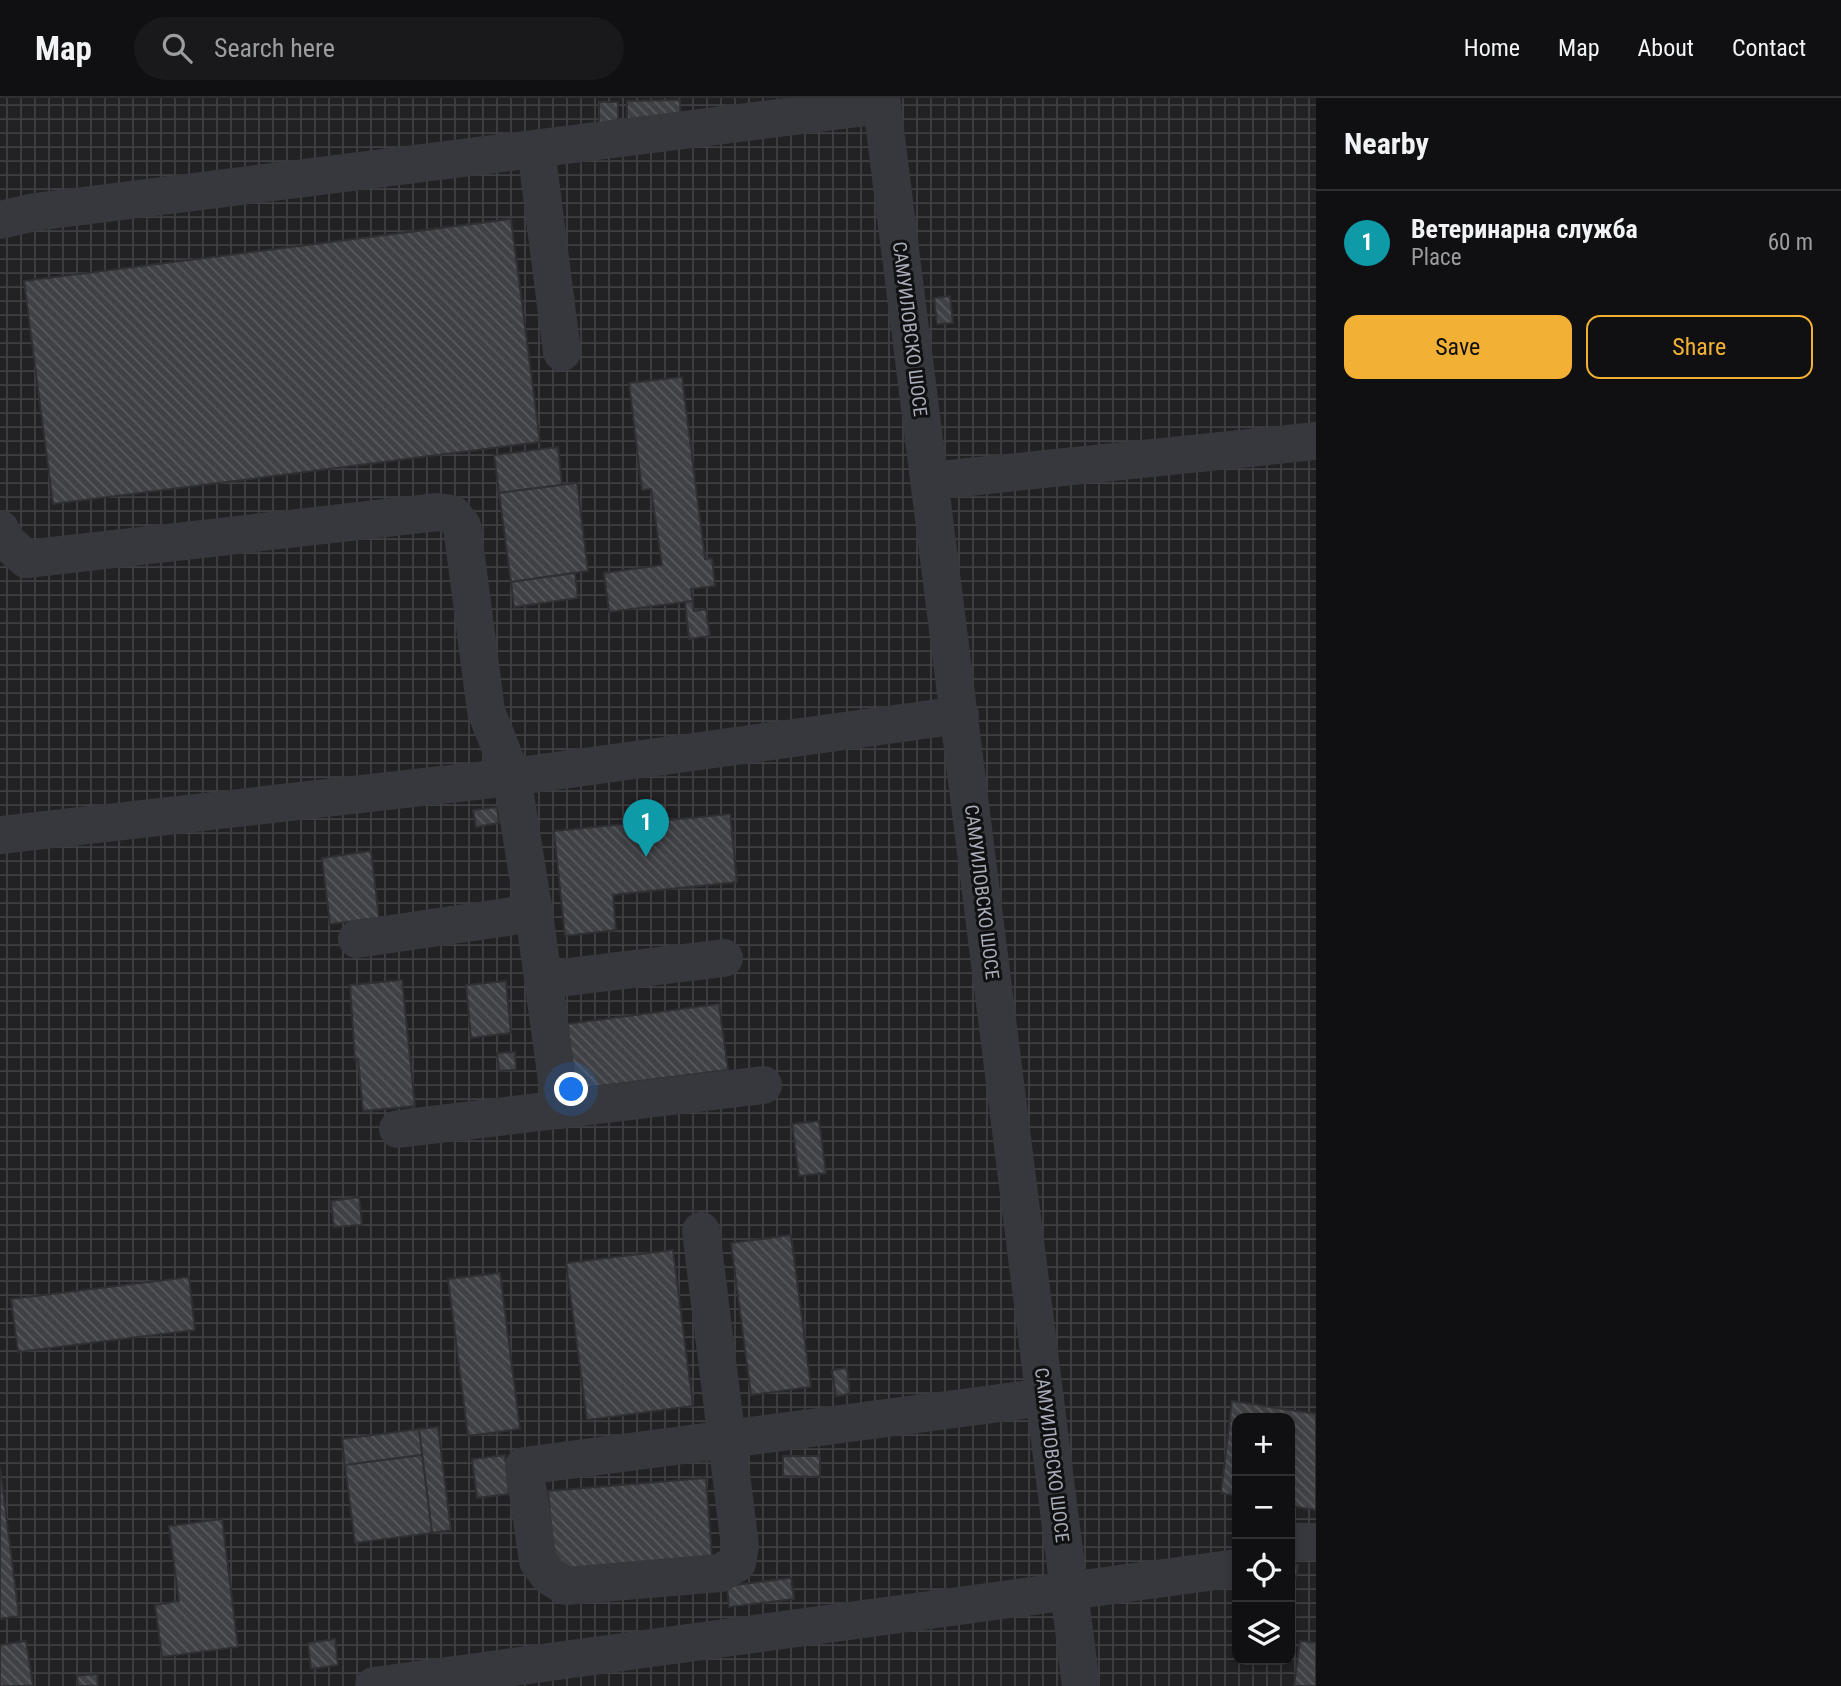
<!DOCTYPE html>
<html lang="en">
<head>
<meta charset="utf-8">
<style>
  body { margin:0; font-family:"Roboto Condensed",sans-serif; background:#19191b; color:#f1f3f6 }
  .controls { position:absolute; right:21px; bottom:21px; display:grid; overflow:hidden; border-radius:14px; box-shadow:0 4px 10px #0003 }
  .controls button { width:63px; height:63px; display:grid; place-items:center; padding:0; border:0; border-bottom:2px solid #303032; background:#101012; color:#f1f3f6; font:35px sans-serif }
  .you { position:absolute; left:572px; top:992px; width:24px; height:24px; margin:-18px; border:5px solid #fff; border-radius:50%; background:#1a73e8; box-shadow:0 0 0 10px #1a73e833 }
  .badge { display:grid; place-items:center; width:46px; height:46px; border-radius:50%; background:#f2b134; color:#fff; font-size:23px; font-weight:700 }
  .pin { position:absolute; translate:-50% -58px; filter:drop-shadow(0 2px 4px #0008) }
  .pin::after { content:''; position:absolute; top:37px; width:24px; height:21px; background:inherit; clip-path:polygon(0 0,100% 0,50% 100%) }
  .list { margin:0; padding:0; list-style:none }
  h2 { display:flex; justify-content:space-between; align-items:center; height:91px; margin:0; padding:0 28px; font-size:30px }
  h2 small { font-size:23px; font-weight:400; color:#9c9d9f }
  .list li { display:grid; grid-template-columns:46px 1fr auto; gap:21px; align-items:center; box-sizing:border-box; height:105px; padding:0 28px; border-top:2px solid #303032 }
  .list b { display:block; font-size:26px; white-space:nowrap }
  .list p { margin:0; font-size:23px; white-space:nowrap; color:#9c9d9f }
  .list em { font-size:23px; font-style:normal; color:#9c9d9f }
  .actions { display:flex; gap:14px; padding:21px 28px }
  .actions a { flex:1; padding:16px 0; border:2px solid #f2b134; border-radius:14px; text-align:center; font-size:24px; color:#f2b134 }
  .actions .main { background:#f2b134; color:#111 }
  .icon { flex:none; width:38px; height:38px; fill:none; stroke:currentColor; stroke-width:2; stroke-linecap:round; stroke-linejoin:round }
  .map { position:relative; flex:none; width:1316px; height:1588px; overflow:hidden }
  header { display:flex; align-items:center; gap:42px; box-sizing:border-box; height:98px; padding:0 35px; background:#101012; border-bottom:2px solid #303032 }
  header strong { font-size:33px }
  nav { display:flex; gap:38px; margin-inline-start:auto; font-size:24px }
  .search { width:490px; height:63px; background:#19191b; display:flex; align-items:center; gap:18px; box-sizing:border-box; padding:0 24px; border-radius:38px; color:#9c9d9f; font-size:26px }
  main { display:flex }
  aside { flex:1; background:#101012 }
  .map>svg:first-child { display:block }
  .industrial { fill:url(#industrial-grid); fill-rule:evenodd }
  .building { fill:url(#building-back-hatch); stroke:#303034; stroke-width:2 }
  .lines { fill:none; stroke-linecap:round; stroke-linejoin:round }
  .minor { stroke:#37383d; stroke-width:38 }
  .labels { text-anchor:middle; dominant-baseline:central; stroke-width:6; stroke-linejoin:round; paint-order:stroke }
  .street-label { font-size:19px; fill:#a8adb8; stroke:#111113 }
</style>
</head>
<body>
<header>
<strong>Map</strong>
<div class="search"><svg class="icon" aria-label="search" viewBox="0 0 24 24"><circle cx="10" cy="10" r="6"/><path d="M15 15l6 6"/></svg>Search here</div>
<nav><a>Home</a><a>Map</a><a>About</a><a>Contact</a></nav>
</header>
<main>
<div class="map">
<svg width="1316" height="1588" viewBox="0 0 1316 1588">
  <defs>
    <pattern id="industrial-grid" width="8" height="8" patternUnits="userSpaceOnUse" patternTransform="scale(1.75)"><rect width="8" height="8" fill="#222225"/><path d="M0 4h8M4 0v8" fill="none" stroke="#3f3f43"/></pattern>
    <pattern id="building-back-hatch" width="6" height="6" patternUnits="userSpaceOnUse" patternTransform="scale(1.75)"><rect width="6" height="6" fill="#404145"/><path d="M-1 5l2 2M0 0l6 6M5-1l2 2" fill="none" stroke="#595a5e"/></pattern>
  </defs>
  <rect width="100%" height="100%" fill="#161618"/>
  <!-- industrial -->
  <path class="industrial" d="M0 0H1316V1588H0ZM1237 1320H1290V1562H1237Z"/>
  <!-- building -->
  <g class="building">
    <path d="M680 2 681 26 627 27V3Z"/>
    <rect x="599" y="4" width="19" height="23"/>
    <path d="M511 121 540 344 53 406 24 183Z"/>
    <path d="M950 198 953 225 937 226 934 200Z"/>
    <path d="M682 279 705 461 712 460 715 488 691 491 693 503 609 514 604 475 662 467 651 391 642 392 629 285Z"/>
    <path d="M558 349 562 387 499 395 494 357Z"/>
    <path d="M577 385 588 473 511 484 499 395Z"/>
    <path d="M575 475 578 500 514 509 511 484Z"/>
    <path d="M693 503 694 513 706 511 710 538 689 541 685 504Z"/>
    <path d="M497 709 499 725 476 729 473 712Z"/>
    <path d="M730 716 737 784 613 797 616 832 565 838 554 733Z"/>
    <path d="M371 753 379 820 330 826 322 760Z"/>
    <path d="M402 882 415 1008 363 1013 358 961 355 962 350 887Z"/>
    <path d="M506 883 511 935 471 940 466 887Z"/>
    <path d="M719 906 728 972 576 991 567 926Z"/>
    <path d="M515 954 516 972 499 973 497 955Z"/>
    <path d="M819 1023 826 1075 799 1078 792 1026Z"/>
    <path d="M359 1099 362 1127 334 1129 331 1103Z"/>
    <path d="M791 1137 811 1289 751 1297 731 1145Z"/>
    <path d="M673 1152 693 1308 587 1322 566 1165Z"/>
    <path d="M500 1175 520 1331 468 1338 448 1181Z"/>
    <path d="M189 1179 195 1232 18 1254 11 1201Z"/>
    <path d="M847 1270 850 1296 836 1298 832 1272Z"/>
    <path d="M1232 1303 1316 1316V1412L1290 1408V1320H1237V1398L1221 1395Z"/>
    <path d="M438 1329 451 1432 432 1435 419 1331Z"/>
    <path d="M419 1331 422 1357 345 1367 342 1341Z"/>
    <path d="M422 1357 432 1435 355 1445 345 1367Z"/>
    <path d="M505 1357 509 1396 477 1400 472 1361Z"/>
    <path d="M783 1358H820V1379L783 1378Z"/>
    <path d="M0 1369 19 1518 0 1521Z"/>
    <path d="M706 1380 712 1459 555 1472 548 1393Z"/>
    <path d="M222 1421 238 1549 162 1559 155 1507 179 1503 169 1428Z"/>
    <path d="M1290 1466 1298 1467 1296 1480 1290 1479Z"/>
    <path d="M791 1480 794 1501 729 1509 727 1488Z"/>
    <path d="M335 1541 338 1567 311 1571 308 1545Z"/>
    <path d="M26 1543 33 1588H0V1547Z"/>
    <path d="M1300 1543 1316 1545V1588H1294Z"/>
    <path d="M97 1576 98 1588H78L77 1578Z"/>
  </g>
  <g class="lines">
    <!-- minor -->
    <g class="minor">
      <path d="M881 0 1081 1588"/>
      <path d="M536 51 562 254"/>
      <path d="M0 122 35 114 882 7"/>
      <path d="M929 383 1316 343"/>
      <path d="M0 431 4 441 26 461 438 414 452 416 462 428 486 613 512 679 534 815 561 1012"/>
      <path d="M0 737 512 679 960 617"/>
      <path d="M357 841 534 815"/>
      <path d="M543 882 724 860"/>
      <path d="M398 1031 763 987"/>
      <path d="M701 1133 740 1448 737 1465 720 1475 566 1488 549 1478 538 1463 524 1368 1045 1299"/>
      <path d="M1290 1444H1316"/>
      <path d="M374 1588 1237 1470"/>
    </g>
  </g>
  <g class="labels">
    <!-- street labels -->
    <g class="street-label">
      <text transform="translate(910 231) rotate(83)">САМУИЛОВСКО ШОСЕ</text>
      <text transform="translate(982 794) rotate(83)">САМУИЛОВСКО ШОСЕ</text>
      <text transform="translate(1052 1357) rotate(83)">САМУИЛОВСКО ШОСЕ</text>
    </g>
  </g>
</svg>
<div class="controls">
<button>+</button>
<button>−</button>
<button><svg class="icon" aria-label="locate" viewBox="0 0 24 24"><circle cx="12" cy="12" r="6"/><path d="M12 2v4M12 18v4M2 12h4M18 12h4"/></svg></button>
<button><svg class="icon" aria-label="layers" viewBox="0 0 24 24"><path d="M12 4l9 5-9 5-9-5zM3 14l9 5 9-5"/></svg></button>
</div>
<div class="you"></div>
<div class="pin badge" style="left:646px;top:759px;background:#0f9aa8">1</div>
</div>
<aside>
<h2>Nearby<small></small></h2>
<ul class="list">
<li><span class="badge" style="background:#0f9aa8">1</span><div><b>Ветеринарна служба</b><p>Place</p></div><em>60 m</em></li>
</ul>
<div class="actions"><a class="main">Save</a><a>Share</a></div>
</aside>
</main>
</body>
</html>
